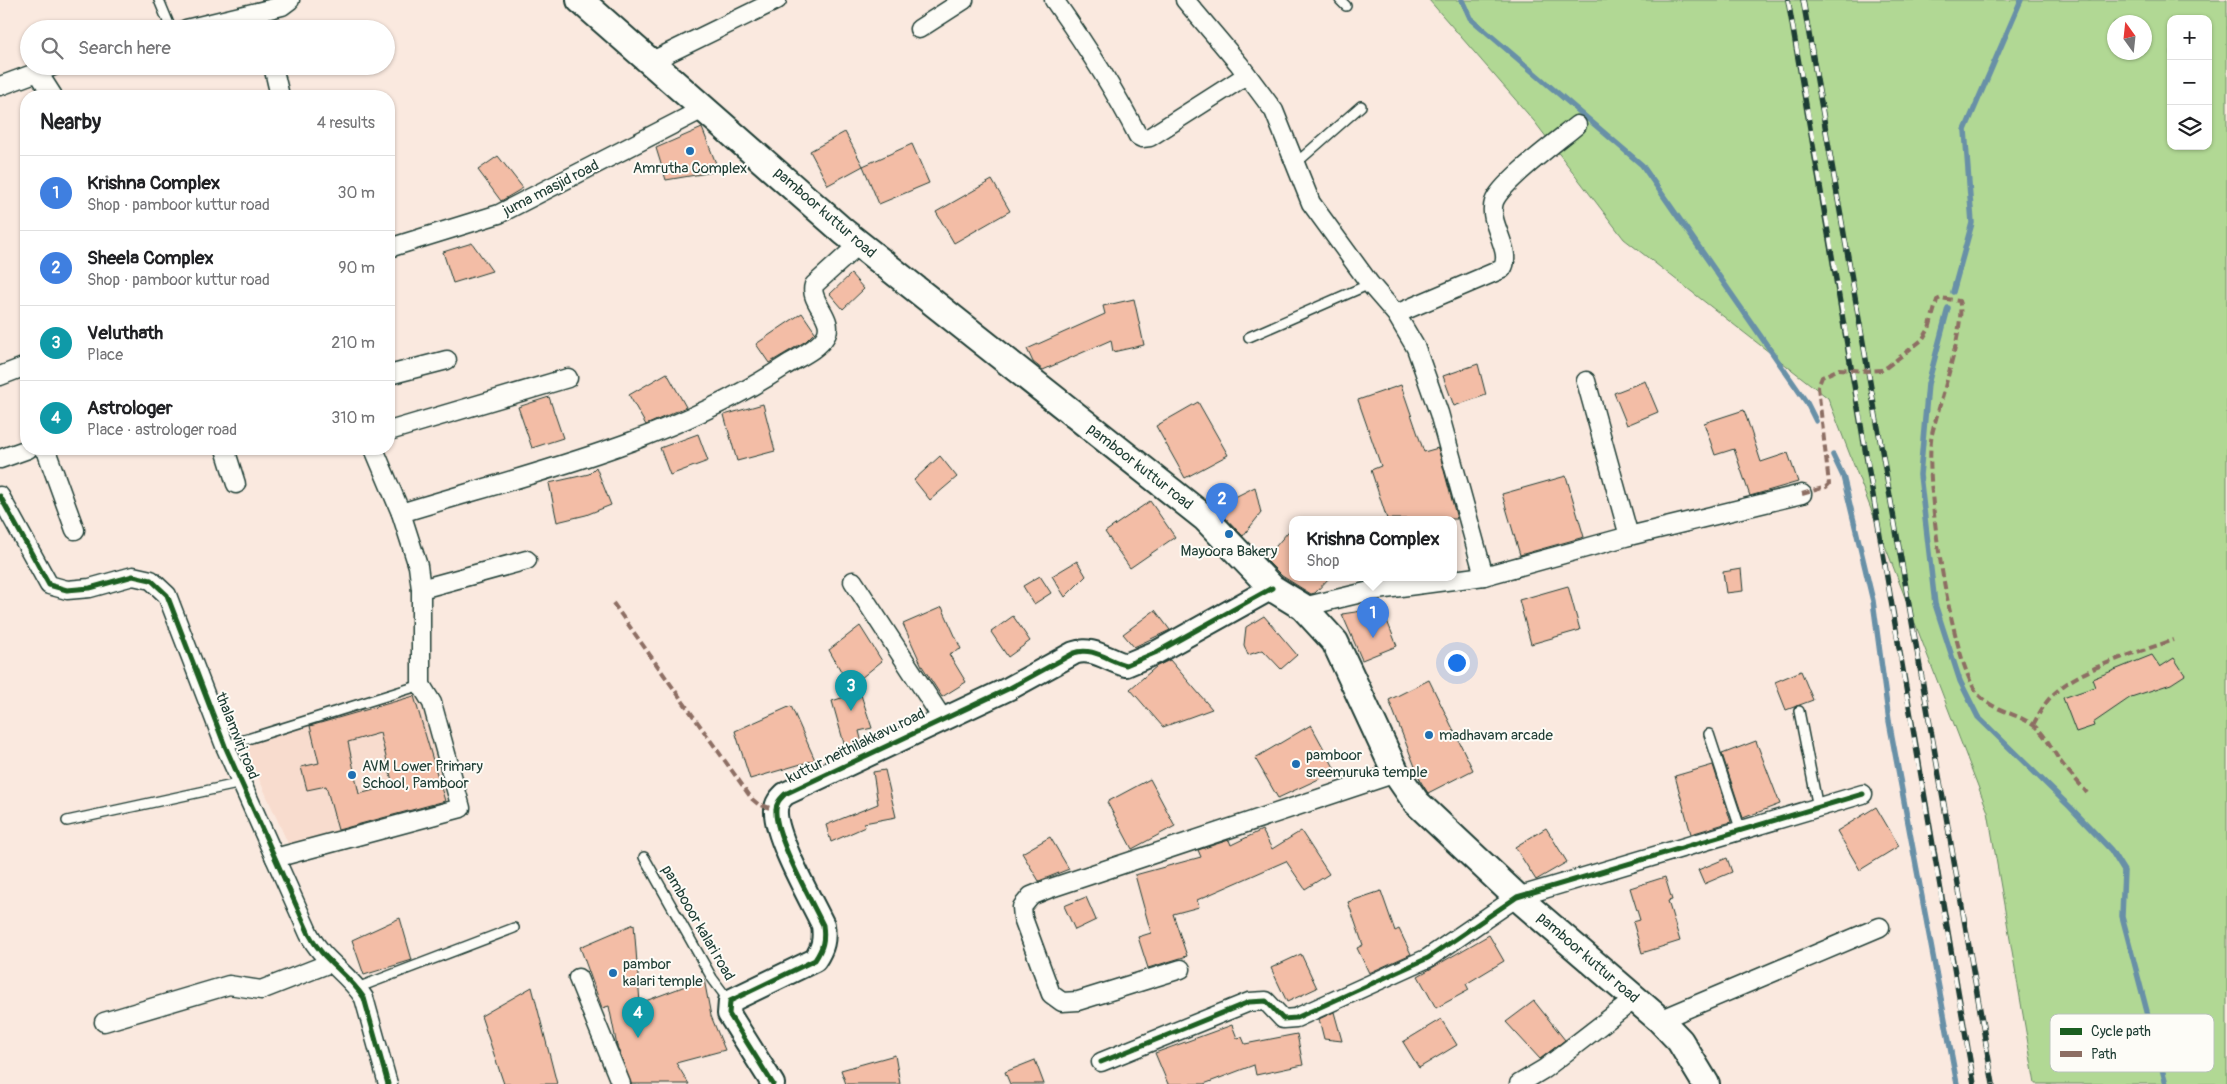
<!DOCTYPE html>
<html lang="en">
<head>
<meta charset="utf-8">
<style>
  body { margin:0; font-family:Pangolin,sans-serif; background:#f2f2f2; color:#202124 }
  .controls { position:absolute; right:15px; top:15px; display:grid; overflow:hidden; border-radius:10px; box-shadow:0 1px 4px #0004 }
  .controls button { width:45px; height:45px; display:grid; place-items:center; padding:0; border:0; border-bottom:1px solid #e0e0e0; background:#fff; color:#202124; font:25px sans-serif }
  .compass { position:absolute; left:2107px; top:15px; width:45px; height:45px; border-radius:50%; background:#fff; box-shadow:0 1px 4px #0004; rotate:345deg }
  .you { position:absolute; left:1456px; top:662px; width:18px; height:18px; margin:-12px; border:4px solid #fff; border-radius:50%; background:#1a73e8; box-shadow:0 0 0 8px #1a73e833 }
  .badge { display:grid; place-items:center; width:32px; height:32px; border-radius:50%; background:#2563eb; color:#fff; font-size:16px; font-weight:700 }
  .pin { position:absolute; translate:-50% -41px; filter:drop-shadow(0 1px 2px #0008) }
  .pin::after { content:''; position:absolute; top:26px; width:18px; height:15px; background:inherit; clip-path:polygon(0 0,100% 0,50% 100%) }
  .popup { position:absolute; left:1289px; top:516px; width:168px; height:65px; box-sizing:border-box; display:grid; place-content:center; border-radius:10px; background:#fff; filter:drop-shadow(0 1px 4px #0005); font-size:16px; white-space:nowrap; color:#757577 }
  .popup b { font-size:19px; color:#202124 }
  .popup::after { content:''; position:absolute; left:50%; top:100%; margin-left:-10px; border:10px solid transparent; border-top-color:#fff }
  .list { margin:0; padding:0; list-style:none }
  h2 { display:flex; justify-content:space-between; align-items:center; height:65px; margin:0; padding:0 20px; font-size:21px }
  h2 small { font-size:16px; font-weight:400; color:#757577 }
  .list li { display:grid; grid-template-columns:32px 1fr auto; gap:15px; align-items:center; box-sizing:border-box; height:75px; padding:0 20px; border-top:1px solid #e0e0e0 }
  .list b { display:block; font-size:19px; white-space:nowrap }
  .list p { margin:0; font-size:16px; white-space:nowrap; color:#757577 }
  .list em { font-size:16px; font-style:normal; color:#757577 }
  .icon { flex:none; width:28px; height:28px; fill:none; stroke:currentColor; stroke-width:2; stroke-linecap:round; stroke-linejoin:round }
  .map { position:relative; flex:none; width:2227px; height:1084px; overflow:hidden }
  .search { position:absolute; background:#fff; box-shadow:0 1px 4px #0004; left:20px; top:20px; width:375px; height:55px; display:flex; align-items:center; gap:12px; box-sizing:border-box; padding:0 18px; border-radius:28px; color:#757577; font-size:19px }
  .panel { position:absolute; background:#fff; box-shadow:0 1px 4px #0004; left:20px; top:90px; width:375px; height:365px; border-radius:20px }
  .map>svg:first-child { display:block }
  .built { fill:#f8dcce }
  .green { fill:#b1d894; stroke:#688a64; fill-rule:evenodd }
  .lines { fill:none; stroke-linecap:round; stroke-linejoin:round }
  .stream { stroke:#6890a7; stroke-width:5.5 }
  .building { fill:#f3bda6; stroke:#1f3d34; fill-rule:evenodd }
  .service-casing { stroke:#1f3d34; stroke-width:12 }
  .minor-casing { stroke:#1f3d34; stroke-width:21 }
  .tertiary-casing { stroke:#1f3d34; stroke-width:26 }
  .secondary-casing { stroke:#1f3d34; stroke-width:30 }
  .service { stroke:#fdfcf7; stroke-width:9 }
  .minor { stroke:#fdfcf7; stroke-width:18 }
  .tertiary { stroke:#fdfcf7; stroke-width:22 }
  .secondary { stroke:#fdfcf7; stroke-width:26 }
  .rail-casing { stroke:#1f3d34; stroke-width:5.5 }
  .rail { stroke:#fdfcf7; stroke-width:4; stroke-dasharray:11; stroke-linecap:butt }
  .quiet { stroke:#8d6e63; stroke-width:4; stroke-dasharray:8 4; stroke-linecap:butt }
  .cycleway-casing { stroke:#fdfcf7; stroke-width:8 }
  .cycleway { stroke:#1b5e20; stroke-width:5 }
  .poi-dot { fill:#1f6fb2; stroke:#fdfcf7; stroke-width:2 }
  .labels { text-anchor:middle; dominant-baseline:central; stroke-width:4; stroke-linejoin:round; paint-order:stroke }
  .poi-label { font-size:15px; fill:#1f3d34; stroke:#fdfcf7; text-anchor:start }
  .street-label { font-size:15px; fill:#1f3d34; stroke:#fdfcf7 }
  .key { fill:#fdfcf7; stroke:#bac3bc; stroke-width:1 }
  .key-label { font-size:14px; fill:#1f3d34 }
</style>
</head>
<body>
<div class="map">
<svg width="2227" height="1084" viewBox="0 0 2227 1084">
  <rect width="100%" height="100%" fill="#fae9df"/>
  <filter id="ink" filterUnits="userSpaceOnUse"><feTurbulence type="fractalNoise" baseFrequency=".02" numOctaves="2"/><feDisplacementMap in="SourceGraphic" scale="10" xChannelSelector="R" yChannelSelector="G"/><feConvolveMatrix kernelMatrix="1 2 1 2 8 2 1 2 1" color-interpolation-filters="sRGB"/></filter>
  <g filter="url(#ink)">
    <!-- built -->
    <path class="built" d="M423 688 455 812 294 857 241 739Z"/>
    <!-- green -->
    <path class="green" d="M1429 0H2227V1084H2035L1988 812 1828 398 1624 239 1534 121ZM2171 19H2208V146H2171ZM2114 22H2144V52H2114Z"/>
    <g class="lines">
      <!-- stream -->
      <g class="stream">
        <path d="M1462 0 1470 18 1642 165 1807 403 1816 421"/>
        <path d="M1953 292 1972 223 1965 130 2021 0"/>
        <path d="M1948 308 1928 384 1920 475 1935 604 1960 681 1978 717 2070 807 2111 850 2124 871 2122 916 2166 1084"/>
        <path d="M1833 455 1843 476 1873 601 1889 721 1957 1084"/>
      </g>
    </g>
    <!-- building -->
    <g class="building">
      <path d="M702 128 719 171 666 180 656 148Z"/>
      <path d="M845 132 863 166 828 185 810 151Z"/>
      <path d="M912 144 929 183 879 204 863 166Z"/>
      <path d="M498 156 523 188 501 201 478 170Z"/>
      <path d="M992 180 1010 211 954 243 936 212Z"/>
      <path d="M472 243 492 271 453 283 443 252Z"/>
      <path d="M851 274 864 289 843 309 830 294Z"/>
      <path d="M1134 299 1144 345 1113 352 1111 340 1043 370 1033 362 1027 349 1105 314 1103 306Z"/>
      <path d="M802 313 815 332 806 341 769 363 756 344Z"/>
      <path d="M1478 364 1486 395 1454 406 1443 376Z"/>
      <path d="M667 373 686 407 646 425 629 395Z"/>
      <path d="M1645 381 1658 412 1627 425 1614 393Z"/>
      <path d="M1401 385 1424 452 1438 448 1457 519H1387L1371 470 1381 466 1358 400Z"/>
      <path d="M549 397 563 438 532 448 518 407Z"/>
      <path d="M1198 402 1228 455 1185 478 1156 426Z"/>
      <path d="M763 404 775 451 737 461 724 415Z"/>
      <path d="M1744 410 1761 462 1788 453 1798 482 1750 496 1734 449 1715 455 1704 423Z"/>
      <path d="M698 434 708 461 670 475 660 448Z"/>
      <path d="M940 456 957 477 930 500 914 480Z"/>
      <path d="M596 467 611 505 586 515 557 522 549 483 589 474Z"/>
      <path d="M1566 476 1584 537 1520 555 1502 494Z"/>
      <path d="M1255 487 1261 513 1243 536 1215 507Z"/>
      <path d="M1150 501 1175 537 1130 568 1105 532Z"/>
      <path d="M1293 526V577H1330L1315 593 1311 594 1282 576 1265 559Z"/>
      <path d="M1077 561 1086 576 1065 597 1052 576Z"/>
      <path d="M1741 569 1743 591 1726 593 1723 572Z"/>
      <path d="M1040 576 1051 593 1034 604 1023 586Z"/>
      <path d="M1568 586 1580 630 1531 644 1519 600Z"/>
      <path d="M942 607 961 649 949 654 966 682 942 697 922 666 903 624Z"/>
      <path d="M1382 608 1397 646 1362 660 1342 614Z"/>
      <path d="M1155 610 1170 630 1134 647 1123 634Z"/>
      <path d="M1013 616 1030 641 1008 657 991 632Z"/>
      <path d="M1264 616 1297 655 1281 669 1263 650 1248 655 1244 645 1246 627Z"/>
      <path d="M860 626 882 661 850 687 829 650Z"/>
      <path d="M2152 655 2160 667 2174 658 2185 675 2171 684 2131 697 2093 723 2094 726 2076 732 2063 698 2095 687 2092 679Z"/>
      <path d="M1170 660 1212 709 1163 727 1130 689 1157 666Z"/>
      <path d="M1801 671 1813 700 1786 710 1775 682Z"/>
      <path d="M1429 680 1473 770 1428 793 1421 782 1389 700Z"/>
      <path d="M860 692 872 728 859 731 862 743 845 747 832 701Z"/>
      <path d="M414 696 445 801 338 830 326 786 307 790 301 767 319 763 310 726ZM380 733 393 785 359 794 348 742Z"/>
      <path d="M791 706 815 760 750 779 735 731Z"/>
      <path d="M1311 725 1336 771 1278 798 1255 758Z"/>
      <path d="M1756 741 1780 804 1743 818 1722 754Z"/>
      <path d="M1713 765 1731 822 1691 834 1675 776Z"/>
      <path d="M885 770 896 817 864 823 865 827 831 842 826 825 878 804 873 772Z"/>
      <path d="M1150 779 1175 826 1132 849 1107 802Z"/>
      <path d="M1876 807 1899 846 1860 870 1837 831Z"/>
      <path d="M1546 828 1567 862 1536 880 1515 847Z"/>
      <path d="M1262 830 1272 849 1301 831 1329 874 1305 889 1286 861 1197 900 1199 907 1173 914 1187 956 1148 968 1138 937 1151 933 1135 875 1201 857 1198 850 1229 840 1231 845Z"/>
      <path d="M1050 837 1069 869 1039 881 1022 853Z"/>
      <path d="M1727 858 1732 872 1704 884 1698 870Z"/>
      <path d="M1665 877 1672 900 1668 901 1680 941 1642 953 1633 922 1640 920 1630 888Z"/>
      <path d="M1381 891 1395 931 1399 929 1411 954 1369 973 1357 948 1363 945 1348 902Z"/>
      <path d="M1086 897 1096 920 1075 930 1064 906Z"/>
      <path d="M400 918 412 960 364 975 352 940Z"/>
      <path d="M634 924 640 1003 704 979 711 1016 725 1050 676 1063 689 1084H631L617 1046 609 1006 602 1008 580 947Z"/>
      <path d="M1489 935 1504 961 1466 984 1469 990 1436 1008 1418 976Z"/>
      <path d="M1301 954 1317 988 1287 1002 1271 968Z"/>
      <path d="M532 987 557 1084H504L481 1016Z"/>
      <path d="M1534 1001 1565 1040 1540 1059 1506 1022Z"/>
      <path d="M1334 1012 1342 1041 1324 1039 1319 1019Z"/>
      <path d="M1441 1019 1457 1045 1419 1068 1403 1042Z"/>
      <path d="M1232 1025 1237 1038 1242 1037 1245 1044 1297 1034 1303 1065 1256 1075 1254 1065 1204 1084H1168L1155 1053Z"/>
      <path d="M895 1055 900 1084H846L841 1070Z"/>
      <path d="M1035 1060 1044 1084H1010L1005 1072Z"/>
    </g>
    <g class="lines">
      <!-- service casing -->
      <g class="service-casing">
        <g id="service">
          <path d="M159 0 171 29"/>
          <path d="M1340 0 1346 6"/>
          <path d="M1295 164 1361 106"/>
          <path d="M1249 337 1370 284"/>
          <path d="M1799 711 1818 808"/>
          <path d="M1709 734 1741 831"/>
          <path d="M225 746 421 685"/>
          <path d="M67 821 242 783"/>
          <path d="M644 857 712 978 729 1001"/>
          <path d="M357 988 514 928"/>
        </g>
      </g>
      <!-- minor casing -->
      <g class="minor-casing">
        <g id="minor">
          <path d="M1054 0C1085 44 1114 88 1138 136L1142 138 1150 137 1247 75"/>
          <path d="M1185 0 1239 64 1274 111 1311 203 1370 284 1396 314 1416 348 1439 413 1484 576"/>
          <path d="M186 29 282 6 290 0"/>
          <path d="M919 29 964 0"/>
          <path d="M650 62 777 0"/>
          <path d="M273 66 280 96"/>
          <path d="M37 71 53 96"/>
          <path d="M0 86 54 66"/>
          <path d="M389 248 499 214 705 108"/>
          <path d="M1396 314 1502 269C1514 251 1487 223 1494 202 1500 183 1559 140 1577 125"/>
          <path d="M389 375 447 360"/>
          <path d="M0 376 26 366"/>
          <path d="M1586 381 1629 536"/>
          <path d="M389 431 568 378"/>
          <path d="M43 449 47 453 75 530"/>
          <path d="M225 449 236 484"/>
          <path d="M0 459 28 449"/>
          <path d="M0 496 49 585 67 590 90 588 133 576 151 580 167 595 225 746 309 934C322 960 348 973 364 998L388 1084"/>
          <path d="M401 513C531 473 670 442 785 366 797 358 817 350 825 337 837 319 808 302 814 285L859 244"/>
          <path d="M853 581 942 718"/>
          <path d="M421 589 527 560"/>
          <path d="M1303 607 1370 591 1484 576 1629 536 1802 494"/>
          <path d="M275 858 461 808 432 703 421 685V589L418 566 401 513 374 449"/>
          <path d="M1181 969 1078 1001 1062 1002 1051 994 1023 918 1022 907 1031 896 1048 889 1396 773"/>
          <path d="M578 978 621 1084"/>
          <path d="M1660 1020 1880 927"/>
          <path d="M104 1022 229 985 261 990 330 963"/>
          <path d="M1101 1062 1249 1002 1266 1001 1283 1019 1296 1018 1428 958 1517 897 1863 794"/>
          <path d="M1519 1084 1544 1069 1636 998"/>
        </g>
      </g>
      <!-- tertiary casing -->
      <g class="tertiary-casing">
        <path id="tertiary" d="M773 1084 729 1014 730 1001 815 960C823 948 825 940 823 925 811 900 774 835 776 810 776 803 780 799 785 794L1010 688 1074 653C1092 646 1109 661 1126 665L1157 652 1272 588"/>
      </g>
      <!-- secondary casing -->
      <g class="secondary-casing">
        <path id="secondary" d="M580 0 844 232 1205 518 1272 588 1303 607 1335 642 1396 773 1416 802 1517 897 1660 1020 1680 1041 1706 1084"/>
      </g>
      <!-- service -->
      <use href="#service" class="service"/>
      <!-- minor -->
      <use href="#minor" class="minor"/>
      <!-- tertiary -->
      <use href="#tertiary" class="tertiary"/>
      <!-- secondary -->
      <use href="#secondary" class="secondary"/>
      <!-- rail casing -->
      <g class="rail-casing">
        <g id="rail">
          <path d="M1788 0C1853 361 1909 723 1974 1084"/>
          <path d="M1803 0 1993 1084"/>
        </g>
      </g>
      <!-- rail -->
      <use href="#rail" class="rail"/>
      <!-- quiet -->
      <g class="quiet">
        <path d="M1802 494 1826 487 1829 484 1818 387 1822 377 1839 369 1867 371 1882 370 1887 367 1922 340 1929 329 1937 300 1941 298 1959 301C1967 322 1938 408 1932 434 1923 478 1951 658 1977 693 1990 710 2017 713 2033 725 2045 734 2050 746 2058 758 2066 770 2078 781 2087 793"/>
        <path d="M613 603 752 799 758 804 776 810"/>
        <path d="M2033 725C2040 712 2046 700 2057 691 2083 667 2140 652 2173 640"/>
      </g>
      <!-- cycleway casing -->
      <g class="cycleway-casing">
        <g id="cycleway">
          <path d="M0 496 49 585 67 590 90 588 133 576 151 580 167 595 225 746 309 934C322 960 348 973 364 998L388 1084"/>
          <path d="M1101 1062 1249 1002 1266 1001 1283 1019 1296 1018 1428 958 1517 897 1863 794"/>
          <path d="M773 1084 729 1014 730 1001 815 960C823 948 825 940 823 925 811 900 774 835 776 810 776 803 780 799 785 794L1010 688 1074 653C1092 646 1109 661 1126 665L1157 652 1272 588"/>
        </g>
      </g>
      <!-- cycleway -->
      <use href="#cycleway" class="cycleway"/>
    </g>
  </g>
  <!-- markers -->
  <g class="poi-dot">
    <circle cx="690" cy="151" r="5"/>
    <circle cx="1229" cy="534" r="5"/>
    <circle cx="1429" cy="735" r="5"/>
    <circle cx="1296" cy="764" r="5"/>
    <circle cx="352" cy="775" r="5"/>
    <circle cx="613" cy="973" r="5"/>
  </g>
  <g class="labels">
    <!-- poi labels -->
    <g class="poi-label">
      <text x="690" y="168" text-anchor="middle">Amrutha Complex</text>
      <text x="1229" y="551" text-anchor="middle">Mayoora Bakery</text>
      <text x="1439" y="735">madhavam arcade</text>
      <text x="1306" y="755">pamboor<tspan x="1306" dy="17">sreemuruka temple</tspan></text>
      <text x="362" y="766">AVM Lower Primary<tspan x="362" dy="17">School, Pamboor</tspan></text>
      <text x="623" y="964">pambor<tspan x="623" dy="17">kalari temple</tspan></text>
    </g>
    <!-- street labels -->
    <g class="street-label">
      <text transform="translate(551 188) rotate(-27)">juma masjid road</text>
      <text transform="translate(825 213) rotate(41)">pamboor kuttur road</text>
      <text transform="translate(1140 467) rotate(38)">pamboor kuttur road</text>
      <text transform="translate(237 736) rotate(68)">thalamviri road</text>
      <text transform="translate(856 746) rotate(-26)">kuttur neithilakkavu road</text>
      <text transform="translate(698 923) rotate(60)">pambooor kalari road</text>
      <text transform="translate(1588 958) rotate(41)">pamboor kuttur road</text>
    </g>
  </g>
  <!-- legend -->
  <rect x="2050" y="1014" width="164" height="58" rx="8" class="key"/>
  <rect x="2060" y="1028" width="22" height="7" fill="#1b5e20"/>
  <rect x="2060" y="1051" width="22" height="6" fill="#8d6e63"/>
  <g class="key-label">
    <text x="2091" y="1036">Cycle path</text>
    <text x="2091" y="1059">Path</text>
  </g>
</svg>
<div class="controls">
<button>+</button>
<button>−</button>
<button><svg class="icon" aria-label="layers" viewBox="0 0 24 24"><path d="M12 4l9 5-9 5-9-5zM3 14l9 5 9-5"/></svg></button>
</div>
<svg class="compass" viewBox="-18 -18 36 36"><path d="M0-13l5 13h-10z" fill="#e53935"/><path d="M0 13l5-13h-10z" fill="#757577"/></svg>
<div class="you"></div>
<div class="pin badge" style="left:1373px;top:638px;background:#3f7fe0">1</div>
<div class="popup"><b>Krishna Complex</b>Shop</div>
<div class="pin badge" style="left:1222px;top:524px;background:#3f7fe0">2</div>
<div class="pin badge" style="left:851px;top:711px;background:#0f9aa8">3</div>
<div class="pin badge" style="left:638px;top:1038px;background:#0f9aa8">4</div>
<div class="search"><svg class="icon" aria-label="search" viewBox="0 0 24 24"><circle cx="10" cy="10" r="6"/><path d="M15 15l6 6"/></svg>Search here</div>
<section class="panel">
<h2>Nearby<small>4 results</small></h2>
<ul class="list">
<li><span class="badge" style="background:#3f7fe0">1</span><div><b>Krishna Complex</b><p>Shop · pamboor kuttur road</p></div><em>30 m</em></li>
<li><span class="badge" style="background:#3f7fe0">2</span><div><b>Sheela Complex</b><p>Shop · pamboor kuttur road</p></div><em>90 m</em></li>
<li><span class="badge" style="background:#0f9aa8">3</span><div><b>Veluthath</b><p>Place</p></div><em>210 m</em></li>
<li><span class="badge" style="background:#0f9aa8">4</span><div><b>Astrologer</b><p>Place · astrologer road</p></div><em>310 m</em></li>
</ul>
</section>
</div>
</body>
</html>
